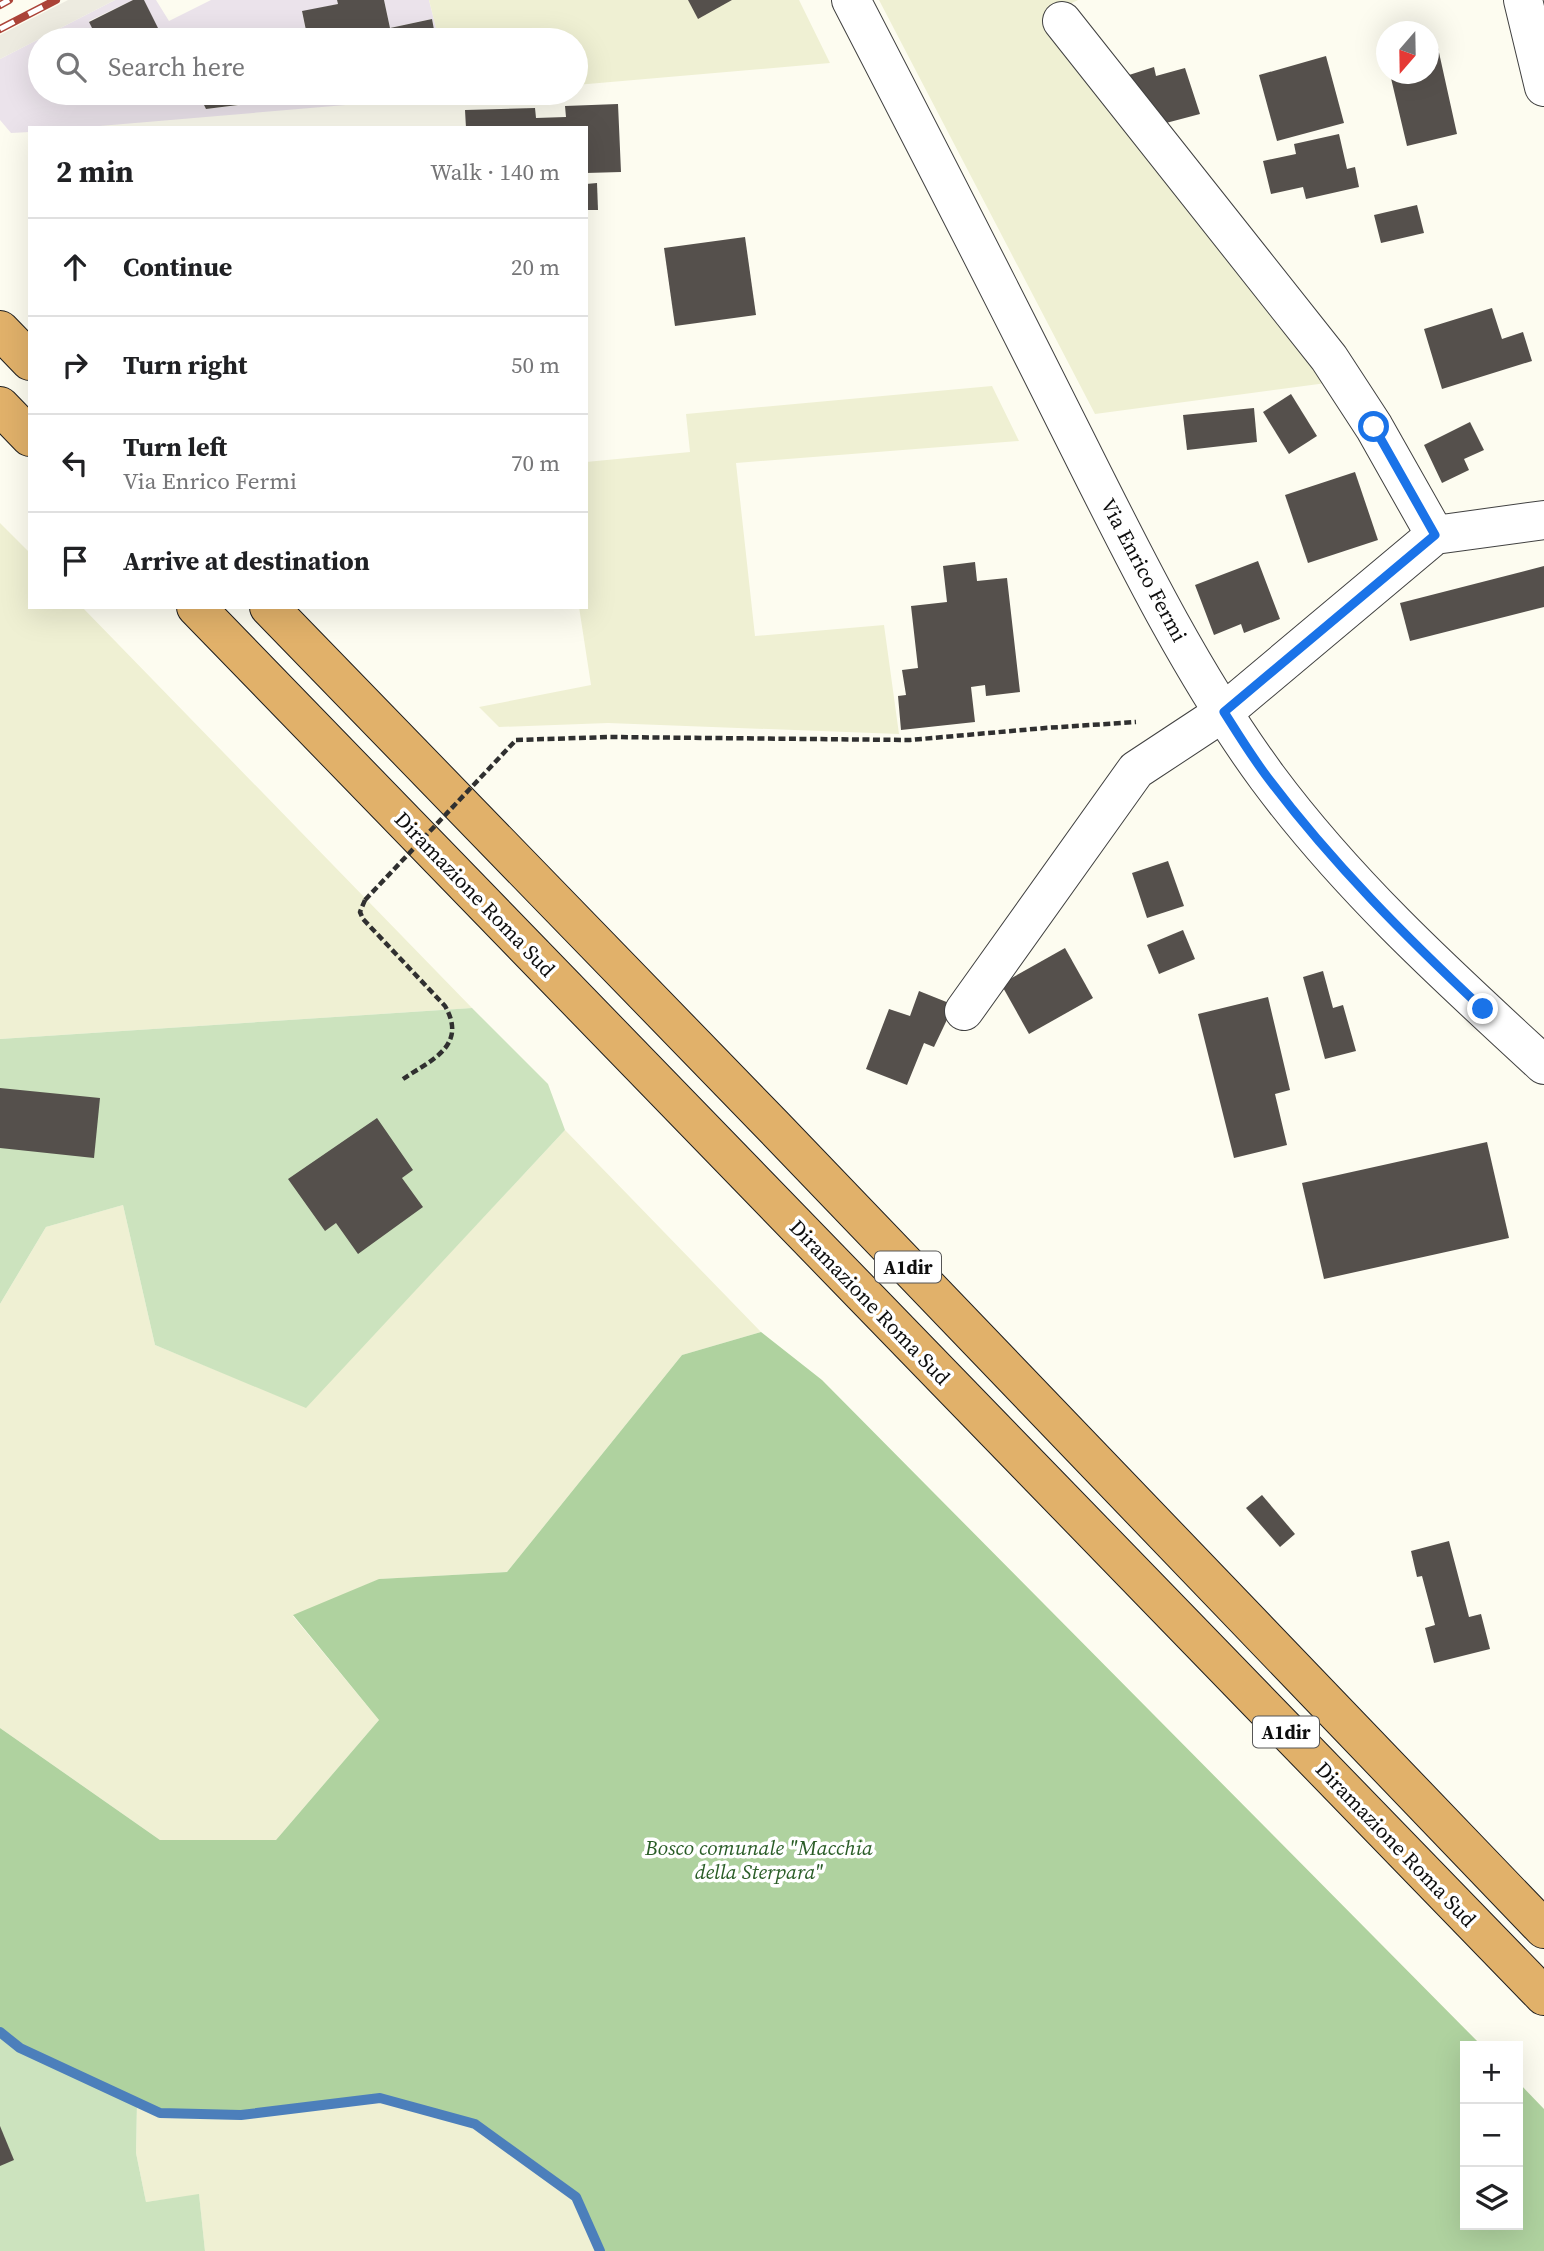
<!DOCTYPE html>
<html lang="en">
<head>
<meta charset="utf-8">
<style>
  body { margin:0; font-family:"Source Serif 4",serif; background:#f6f6f6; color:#202124 }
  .controls { position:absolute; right:21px; bottom:21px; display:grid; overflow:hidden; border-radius:0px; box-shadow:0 7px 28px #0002 }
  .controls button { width:63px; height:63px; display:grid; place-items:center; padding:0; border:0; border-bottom:2px solid #e0e0e0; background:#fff; color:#202124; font:35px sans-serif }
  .compass { position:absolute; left:1376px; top:21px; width:63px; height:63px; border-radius:50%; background:#fff; box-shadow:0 7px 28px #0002; rotate:200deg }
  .stop { position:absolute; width:21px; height:21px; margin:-16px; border:5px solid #1a73e8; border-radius:50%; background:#fff }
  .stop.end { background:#1a73e8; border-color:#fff; box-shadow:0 2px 7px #0008 }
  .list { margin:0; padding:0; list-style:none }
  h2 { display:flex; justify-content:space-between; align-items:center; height:91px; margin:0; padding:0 28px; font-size:30px }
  h2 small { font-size:23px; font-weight:400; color:#757577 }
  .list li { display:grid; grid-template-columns:46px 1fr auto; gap:21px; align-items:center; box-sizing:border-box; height:98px; padding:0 28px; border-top:2px solid #e0e0e0 }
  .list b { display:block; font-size:26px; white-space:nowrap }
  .list p { margin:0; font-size:23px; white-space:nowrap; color:#757577 }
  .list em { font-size:23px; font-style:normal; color:#757577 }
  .icon { flex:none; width:38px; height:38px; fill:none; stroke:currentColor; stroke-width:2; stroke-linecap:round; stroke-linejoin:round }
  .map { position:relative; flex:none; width:1544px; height:2251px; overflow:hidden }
  .search { position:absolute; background:#fff; box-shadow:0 7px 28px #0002; left:28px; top:28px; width:560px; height:77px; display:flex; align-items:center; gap:18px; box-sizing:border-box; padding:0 24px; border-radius:38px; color:#757577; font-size:26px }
  .panel { position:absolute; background:#fff; box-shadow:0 7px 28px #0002; left:28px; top:126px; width:560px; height:483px; border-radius:0px }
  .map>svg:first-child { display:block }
  .industrial { fill:#ebe3eb }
  .farmland { fill:#eff0d3 }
  .green { fill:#cce3be }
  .forest { fill:#afd29f }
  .plaza { fill:#edebe0 }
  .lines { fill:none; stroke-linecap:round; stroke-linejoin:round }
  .stream { stroke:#4c7fbb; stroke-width:10 }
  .building { fill:#55504c }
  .minor-casing { stroke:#414141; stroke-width:40 }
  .highway-casing { stroke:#1f1f1f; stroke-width:40 }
  .path { stroke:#303030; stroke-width:4.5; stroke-dasharray:7 3.5; stroke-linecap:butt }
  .minor { stroke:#fff; stroke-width:38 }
  .highway { stroke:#e1b16a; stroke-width:38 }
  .rail-casing { stroke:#ab4338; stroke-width:8 }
  .rail { stroke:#fff; stroke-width:5; stroke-dasharray:16; stroke-linecap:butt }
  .path-bridge { stroke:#303030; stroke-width:4.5; stroke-dasharray:7 3.5; stroke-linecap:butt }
  .route { stroke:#1a73e8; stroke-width:9 }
  .labels { text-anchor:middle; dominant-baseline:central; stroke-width:7; stroke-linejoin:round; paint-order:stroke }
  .shield { fill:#fff; stroke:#565656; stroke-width:2 }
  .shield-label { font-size:19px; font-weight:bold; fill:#0e0e0e }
  .street-label { font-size:21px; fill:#0e0e0e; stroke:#fff }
  .park-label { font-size:21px; font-style:italic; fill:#2a5d27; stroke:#fff }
</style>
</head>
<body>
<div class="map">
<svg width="1544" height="2251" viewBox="0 0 1544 2251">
  <rect width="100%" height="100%" fill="#fdfcf0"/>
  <!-- industrial -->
  <g class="industrial">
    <path d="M115 0H133L89 21 98 40H40V93H198L206 109 276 101 273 93H451L452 96 76 128H30V132L11 133 0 120V59Z"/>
    <path d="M144 0H156L169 21 211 0H337L338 4 302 12 308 40H248L244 33 229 40H132L157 28Z"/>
    <path d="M384 0H429L439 40H436L432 19 390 28Z"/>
  </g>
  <!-- farmland -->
  <g class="farmland">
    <path d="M429 0H799L830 63 576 85V40H439Z"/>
    <path d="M879 0H1078L1066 6 1334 382 1095 414Z"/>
    <path d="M992 386 1019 441 736 463 755 636 884 625 899 734 608 723 499 727 479 707 591 685 579 607H586V462L690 452 686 414Z"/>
    <path d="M0 523 30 553V607H82L472 1008 0 1039Z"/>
    <path d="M565 1130 761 1332 682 1355 507 1572 380 1579 293 1616 379 1720 276 1840H160L0 1728V1304L46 1227 123 1205 155 1345 306 1407Z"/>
    <path d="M380 2098 475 2124 576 2197 600 2251H205L199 2195 146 2202 136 2153 137 2103 160 2113 241 2115Z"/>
  </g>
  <!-- green -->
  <g class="green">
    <path d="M472 1008 548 1084 565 1130 306 1408 155 1345 123 1205 46 1227 0 1304V1039Z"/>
    <path d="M0 2032 20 2048 137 2103 136 2153 146 2202 199 2194 205 2251H0Z"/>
  </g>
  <!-- forest -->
  <path class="forest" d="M761 1332 822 1380 1482 2046H1465V2225H1518V2082L1544 2109V2251H600L576 2197 475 2124 380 2098 241 2115 160 2113 20 2048 0 2032V1728L160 1840H276L379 1720 293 1615 379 1579 507 1572 682 1355Z"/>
  <!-- plaza -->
  <path class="plaza" d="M68 0H115L0 59V35Z"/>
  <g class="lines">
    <!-- stream -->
    <path class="stream" d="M0 2032 20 2048 160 2113 241 2115 380 2098 475 2124 576 2197 600 2251"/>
  </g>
  <!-- building -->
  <g class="building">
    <path d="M133 0H144L158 28 132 40H98L89 22Z"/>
    <path d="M337 0H384L390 28 432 19 436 40H308L302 11 338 4Z"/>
    <path d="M688 0H732L698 19Z"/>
    <path d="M1438 48 1457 134 1407 146 1390 74H1428V50Z"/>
    <path d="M1326 56 1344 123 1277 141 1259 75Z"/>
    <path d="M1154 67 1156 76 1185 68 1200 114 1166 123 1129 75Z"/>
    <path d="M198 93H273L277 100 206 109Z"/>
    <path d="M618 104 621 172 586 173V128H466L465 110 535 108 536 118 566 117 565 106Z"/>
    <path d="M1339 134 1347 169 1355 167 1359 187 1306 199 1303 187 1271 194 1263 161 1296 154 1294 144Z"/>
    <path d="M597 183 598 210H586V184Z"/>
    <path d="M1417 205 1424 233 1381 243 1374 215Z"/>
    <path d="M745 237 756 315 675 326 664 248Z"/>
    <path d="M1492 308 1502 339 1523 332 1532 361 1442 389 1424 329Z"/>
    <path d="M1291 394 1317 436 1289 454 1263 412Z"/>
    <path d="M1254 408 1257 442 1187 450 1183 415Z"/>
    <path d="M1470 422 1484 450 1464 459 1469 470 1442 483 1424 445Z"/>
    <path d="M1355 472 1378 540 1308 563 1285 495Z"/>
    <path d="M1258 561 1280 619 1244 633 1241 624 1214 635 1195 585Z"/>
    <path d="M975 562 977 581 1007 578 1020 692 986 696 985 685 971 687 975 722 901 730 898 696 906 695 902 670 918 668 911 606 947 602 943 566Z"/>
    <path d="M1544 566V607L1410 641 1400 603Z"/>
    <path d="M1168 861 1184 906 1147 918 1132 873Z"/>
    <path d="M1183 930 1195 959 1159 974 1147 945Z"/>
    <path d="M1065 948 1093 998 1029 1034 1001 984Z"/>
    <path d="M1323 971 1333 1008 1343 1005 1356 1051 1325 1059 1303 977Z"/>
    <path d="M919 991 954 1005 934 1047 924 1043 907 1085 866 1069 889 1009 910 1016Z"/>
    <path d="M1268 997 1290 1090 1275 1094 1287 1145 1234 1158 1198 1014Z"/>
    <path d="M0 1088 100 1098 94 1158 0 1148Z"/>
    <path d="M377 1118 413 1170 402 1178 423 1207 358 1254 336 1223 325 1231 288 1179Z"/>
    <path d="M1487 1142 1509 1238 1324 1279 1302 1183Z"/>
    <path d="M1262 1495 1295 1534 1280 1547 1246 1508Z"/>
    <path d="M1449 1541 1469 1617 1481 1614 1490 1649 1434 1663 1425 1628 1435 1625 1422 1576 1417 1577 1411 1551Z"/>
    <path d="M0 2126 14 2160 0 2166Z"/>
  </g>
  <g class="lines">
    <!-- minor casing -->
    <g class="minor-casing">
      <g id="minor">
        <path d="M851 0C923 139 995 279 1065 419 1126 540 1187 668 1267 777 1347 885 1446 975 1544 1065"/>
        <path d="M1523 0 1544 87"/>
        <path d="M1062 21 1329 358 1374 427 1435 535"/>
        <path d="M964 1011 1136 770 1224 712 1435 535 1544 520"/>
      </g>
    </g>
    <!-- highway casing -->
    <g class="highway-casing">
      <g id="highway">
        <path d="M0 330 30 361"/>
        <path d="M0 406 30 437"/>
        <path d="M196 607C646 1070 1094 1533 1544 1996"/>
        <path d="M269 607 773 1126 1544 1929"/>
      </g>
    </g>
    <!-- path -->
    <g class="path">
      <path d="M516 740 610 737 910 740 1045 728 1136 722"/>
      <path d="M365 900 360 912 363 919 445 1006C468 1046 431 1060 403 1079"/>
    </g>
    <!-- minor -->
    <use href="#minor" class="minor"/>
    <!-- highway -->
    <use href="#highway" class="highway"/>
    <!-- rail casing -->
    <g class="rail-casing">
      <g id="rail">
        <path d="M0 5 9 0"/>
        <path d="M0 29 56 0"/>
      </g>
    </g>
    <!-- rail -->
    <use href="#rail" class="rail"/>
    <!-- path-bridge -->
    <path class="path-bridge" d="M365 900 516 740"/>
  </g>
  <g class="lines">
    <!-- route -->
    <path class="route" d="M1374 427 1435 535 1224 712C1238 734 1252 757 1268 778 1332 863 1406 937 1483 1009"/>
  </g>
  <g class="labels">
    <!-- shield labels -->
    <g class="shield">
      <rect x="875" y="1251.5" width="66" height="31" rx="5"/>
      <rect x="1253" y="1716.5" width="66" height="31" rx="5"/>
    </g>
    <g class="shield-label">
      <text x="908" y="1267">A1dir</text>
      <text x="1286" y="1732">A1dir</text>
    </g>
    <!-- street labels -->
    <g class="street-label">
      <text transform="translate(1144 570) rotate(62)">Via Enrico Fermi</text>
      <text transform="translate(475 894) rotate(46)">Diramazione Roma Sud</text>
      <text transform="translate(870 1302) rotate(46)">Diramazione Roma Sud</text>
      <text transform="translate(1396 1844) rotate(46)">Diramazione Roma Sud</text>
    </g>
    <!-- park labels -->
    <g class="park-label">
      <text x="759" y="1847">Bosco comunale "Macchia<tspan x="759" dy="24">della Sterpara"</tspan></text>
    </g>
  </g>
</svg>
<div class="controls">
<button>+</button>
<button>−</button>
<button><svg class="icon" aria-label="layers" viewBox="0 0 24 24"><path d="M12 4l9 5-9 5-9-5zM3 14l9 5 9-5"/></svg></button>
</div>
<svg class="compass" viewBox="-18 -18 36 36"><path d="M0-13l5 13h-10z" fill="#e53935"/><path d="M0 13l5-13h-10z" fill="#757577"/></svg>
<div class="stop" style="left:1374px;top:427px"></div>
<div class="stop end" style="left:1483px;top:1009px"></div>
<div class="search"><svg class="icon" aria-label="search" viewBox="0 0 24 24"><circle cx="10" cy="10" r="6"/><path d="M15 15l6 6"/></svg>Search here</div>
<section class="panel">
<h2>2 min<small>Walk · 140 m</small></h2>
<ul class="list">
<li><svg class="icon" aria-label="ahead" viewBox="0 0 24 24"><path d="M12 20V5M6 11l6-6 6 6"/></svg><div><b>Continue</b></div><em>20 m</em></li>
<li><svg class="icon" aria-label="right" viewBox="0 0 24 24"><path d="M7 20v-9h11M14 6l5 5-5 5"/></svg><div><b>Turn right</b></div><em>50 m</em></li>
<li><svg class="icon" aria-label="left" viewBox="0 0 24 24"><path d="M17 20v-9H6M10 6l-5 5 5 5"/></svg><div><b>Turn left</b><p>Via Enrico Fermi</p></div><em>70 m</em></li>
<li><svg class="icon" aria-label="arrive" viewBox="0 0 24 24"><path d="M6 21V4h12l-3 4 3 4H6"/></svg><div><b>Arrive at destination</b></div></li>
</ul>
</section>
</div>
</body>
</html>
